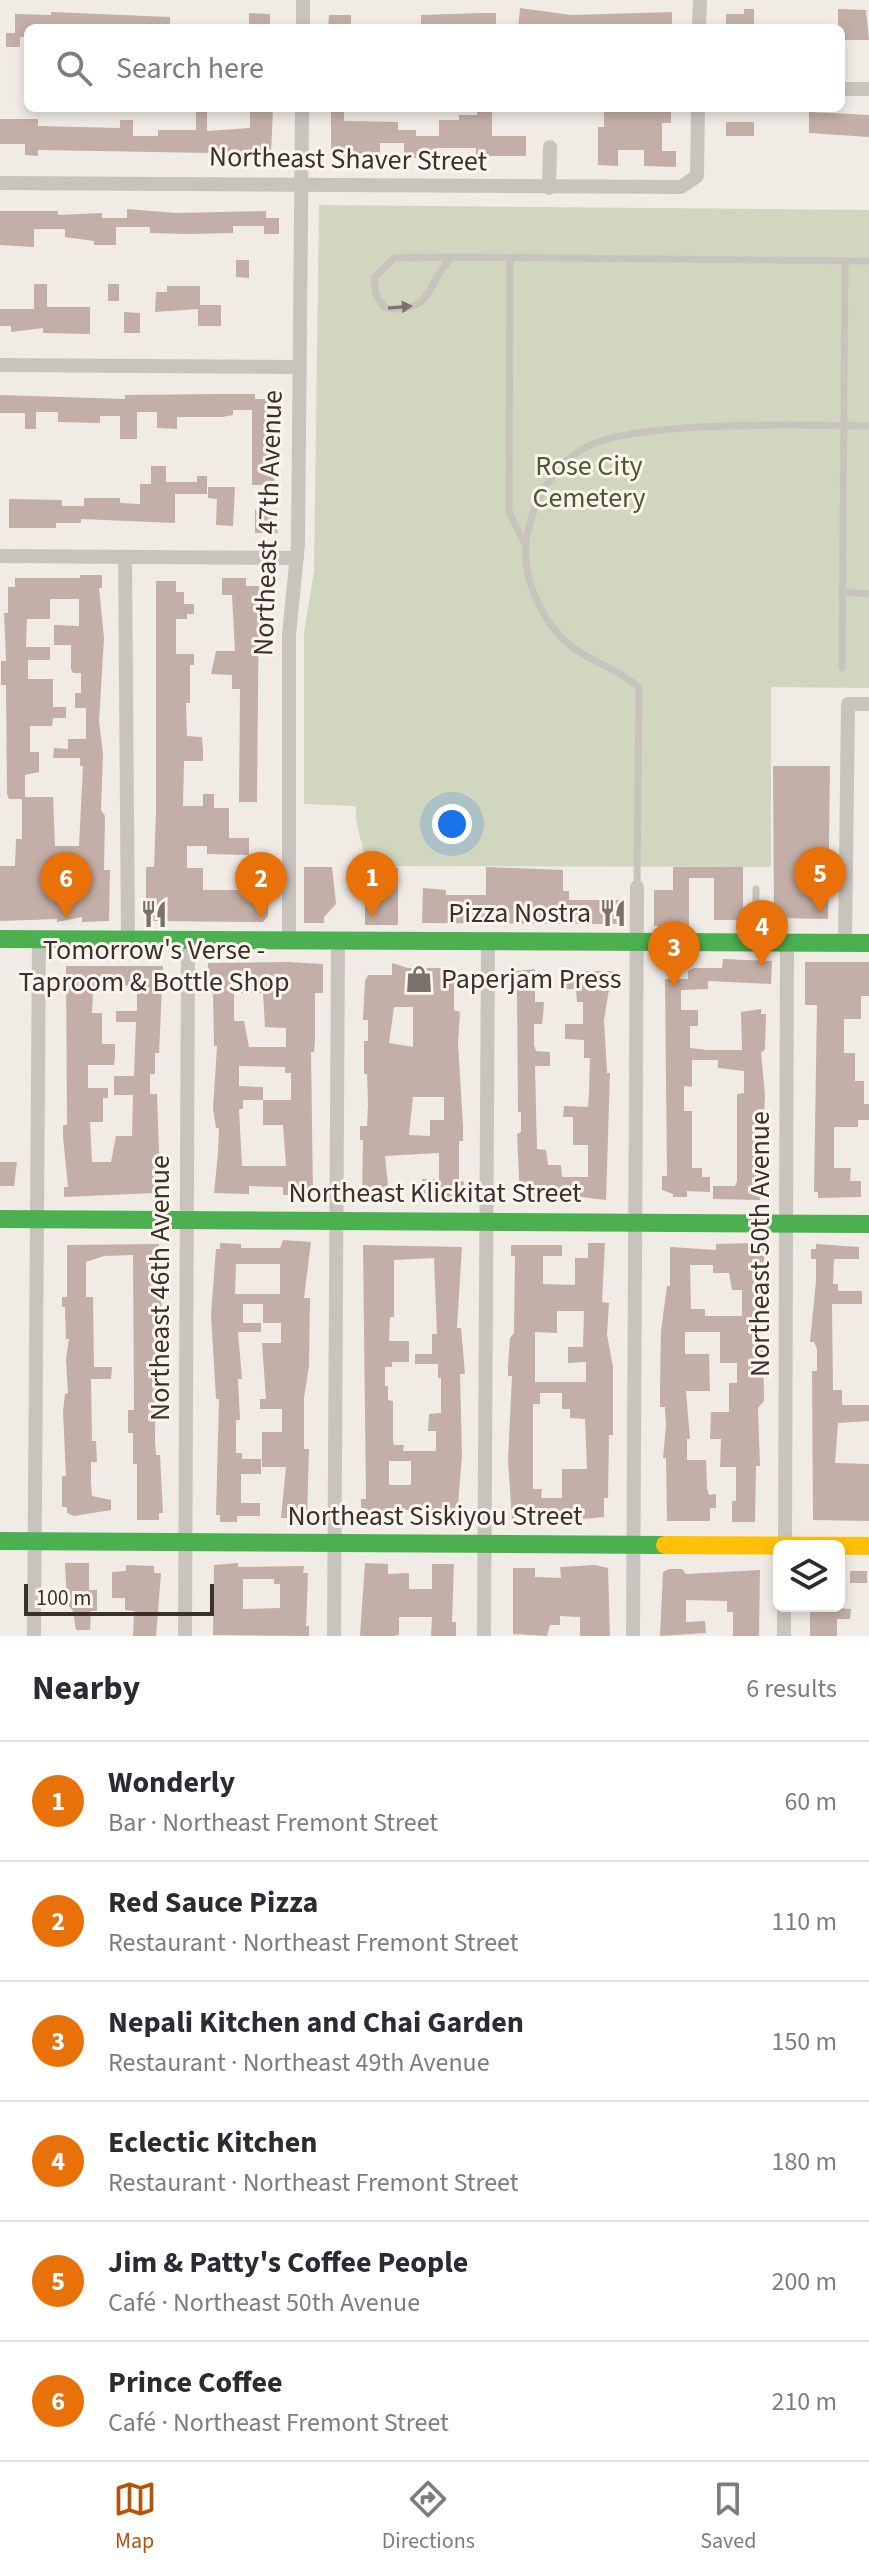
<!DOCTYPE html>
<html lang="en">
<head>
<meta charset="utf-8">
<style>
  body { margin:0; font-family:"Source Sans 3",sans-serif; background:#f7f7f7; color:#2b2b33 }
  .controls { position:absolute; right:24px; bottom:24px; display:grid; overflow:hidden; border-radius:12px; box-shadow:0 4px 12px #0003 }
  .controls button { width:72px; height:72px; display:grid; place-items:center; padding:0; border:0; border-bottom:2px solid #e1e1e2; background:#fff; color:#2b2b33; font:40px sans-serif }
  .scale { position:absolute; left:24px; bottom:20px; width:190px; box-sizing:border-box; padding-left:8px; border:4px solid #3b302b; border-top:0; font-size:22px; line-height:28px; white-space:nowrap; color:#3b302b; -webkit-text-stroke:6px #fbf5ee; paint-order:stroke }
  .you { position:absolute; left:452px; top:824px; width:28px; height:28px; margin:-20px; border:6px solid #fff; border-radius:50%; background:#1a73e8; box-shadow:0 0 0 12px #1a73e833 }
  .badge { display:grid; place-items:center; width:52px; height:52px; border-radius:50%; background:#b45309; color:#fff; font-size:26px; font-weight:700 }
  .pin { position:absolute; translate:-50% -66px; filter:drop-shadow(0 2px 4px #0008) }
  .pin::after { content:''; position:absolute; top:42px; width:28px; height:24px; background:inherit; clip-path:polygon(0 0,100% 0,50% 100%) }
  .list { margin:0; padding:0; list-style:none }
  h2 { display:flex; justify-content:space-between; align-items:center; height:104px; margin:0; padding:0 32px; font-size:34px }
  h2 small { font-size:26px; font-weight:400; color:#7c7c81 }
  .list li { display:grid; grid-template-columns:52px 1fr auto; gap:24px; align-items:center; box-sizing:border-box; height:120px; padding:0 32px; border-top:2px solid #e1e1e2 }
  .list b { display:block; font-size:30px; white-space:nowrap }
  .list p { margin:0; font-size:26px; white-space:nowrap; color:#7c7c81 }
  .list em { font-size:26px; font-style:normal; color:#7c7c81 }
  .icon { flex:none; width:44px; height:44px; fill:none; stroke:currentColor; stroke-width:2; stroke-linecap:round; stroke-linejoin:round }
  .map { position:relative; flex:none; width:869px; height:1636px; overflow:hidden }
  .search { position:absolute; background:#fff; box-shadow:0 4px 12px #0003; left:24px; right:24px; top:24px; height:88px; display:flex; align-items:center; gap:20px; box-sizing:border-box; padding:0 28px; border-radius:12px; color:#7c7c81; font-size:30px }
  .sheet { height:824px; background:#fff }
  nav { display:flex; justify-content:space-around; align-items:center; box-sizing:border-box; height:112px; border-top:2px solid #e1e1e2; background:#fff; font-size:22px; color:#7c7c81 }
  nav a { display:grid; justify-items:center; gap:4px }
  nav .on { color:#b45309 }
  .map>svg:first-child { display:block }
  .green { fill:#d1d6bf }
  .building { fill:#c3afa7; fill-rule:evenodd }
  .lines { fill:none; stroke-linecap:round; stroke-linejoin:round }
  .lane { stroke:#c9c3be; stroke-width:7 }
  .street { stroke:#c9c3be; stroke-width:14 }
  .fast { stroke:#4caf50; stroke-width:18 }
  .slow { stroke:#ffc107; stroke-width:18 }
  .oneway { fill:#7b726d }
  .labels { text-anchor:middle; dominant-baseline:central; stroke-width:6; stroke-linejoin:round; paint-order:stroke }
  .street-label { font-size:28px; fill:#3b302b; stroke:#fbf5ee }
  .park-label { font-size:28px; fill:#4a5a2e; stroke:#fbf5ee }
  .poi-label { font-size:28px; fill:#3b302b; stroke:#fbf5ee; text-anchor:end }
</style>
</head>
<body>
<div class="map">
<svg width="869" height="1636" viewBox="0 0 869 1636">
  <rect width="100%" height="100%" fill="#f0ebe5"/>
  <!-- green -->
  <path class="green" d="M319 205 869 210V688L771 687V867L365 866C365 844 354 829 356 806L304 804V633L314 571Z"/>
  <!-- building -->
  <g class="building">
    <path d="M520 8 571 15 672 12V28H518Z"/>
    <path d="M744 9H754V28H726V14H744Z"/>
    <path d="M838 9 866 10 869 40H843L841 28H838Z"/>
    <path d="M51 12 170 17V28H28V37H20V47H6V33H15V14L51 15Z"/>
    <path d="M249 13 270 14V28H249Z"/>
    <path d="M480 13H496V28H421V15Z"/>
    <path d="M329 15H351V28H328Z"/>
    <path d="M255 108H273L271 154 38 150V156L25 155V144H0V119H38V126L120 128V120H133V136H158V130H196V110H207V131L250 128V111Z"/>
    <path d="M331 108H344V121L398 122V130H416V136H439V120H459V115H477V108H492V136H526V156H476V148H437V158H408L404 156V143H380V158H331Z"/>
    <path d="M604 108H671V123H662V151H676V167L644 166V150H618V166L598 165V127H604Z"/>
    <path d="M809 112 869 115V137L809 133Z"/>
    <rect x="726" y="122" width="28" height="14"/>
    <path d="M127 209 175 213 266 211V218H279V234H264V226H233V233L187 234 150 233V227H116V245H94V241L65 237V229H34V247L0 245V211H58V215L102 213V218H127Z"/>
    <path d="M236 260H249V278L236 277Z"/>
    <path d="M34 284H47V307H90V334L43 333V328L11 332V326H0V309H34Z"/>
    <rect x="108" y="284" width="11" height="17"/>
    <path d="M167 286H200V305H221V326H198V309L155 312 156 292H167Z"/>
    <path d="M124 312 140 313V333H124Z"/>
    <path d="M221 394H255V399H270V420L277 421 274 485H252V410H233V415L222 417H177V429L157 428V412H137V439H120V416H100V423L58 422V412H36V429H25V413H0V395L125 399V395Z"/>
    <path d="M151 466H166V482H197V476H207V494H175V523L81 519V523H56V528H9V499L62 500V506H84V498H120V503L140 504V484H151Z"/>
    <path d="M208 487H235L233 526 216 525 217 499 208 498Z"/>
    <path d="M255 510H272L278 533H255Z"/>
    <path d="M80 575H102V588H99L104 638 99 721 103 754 101 810 105 816 104 870H110L109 921 82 922V917L57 922V919L0 921V866H15L16 839H22V799H9L7 794 6 685H1V661H6L4 613H8V587H15V578H80ZM50 599H79V626L54 625V645H71V669L73 673H81V693H75V708H86V739H68V749L54 748 53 758H80V766H83L79 846H55L53 797H25V775L39 772V752H30V726H52L53 718H66V707H53V679H28V660H50V647H26L27 619H50Z"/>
    <path d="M222 578H246V586H259L257 802H239L240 689H232V675L211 674 216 651H235L232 595H222Z"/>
    <path d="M156 581H176V592H184V604H194V614H187V619H176V654H194V665H190V703H186L187 736 202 737 203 750V761H184L183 806H203V794H214V808H229V838H249V855L207 854V846H187V868H203V890H250V883H257V872H268V916L263 922 146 921V867H154L156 812Z"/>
    <path d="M773 766H830L828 919 774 918Z"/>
    <path d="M304 867H332L336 904 324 917V923H304Z"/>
    <path d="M486 867 563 870V891H569V900H621V924L422 923 423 888 446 890V895H486Z"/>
    <path d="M673 867H743V920H714V878H689V926H654V890H673Z"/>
    <rect x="365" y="868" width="33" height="57"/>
    <path d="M723 959 772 961 771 984 708 981V989L681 990V1010H698V1026H690V1048L707 1050H742L741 1012 761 1009V1014H766L765 1049 761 1053 765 1095 760 1200 713 1199V1186H735L737 1181V1094L744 1093V1071L718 1068V1060H692V1087L684 1086V1111H692V1168H702V1177H710V1192L687 1191V1197H673V1194L662 1190V1176H667L665 979H688V971L694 968H722Z"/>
    <path d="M288 962 323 964V993H315V1041L314 1052H311L313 1195H283V1187L249 1186V1194L214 1193 218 1153 219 1128H216L213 1109 217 1046H214L213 993H207L208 963ZM234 993H263L265 1027 286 1028V1047H249L244 1021H234ZM239 1066 285 1067V1073H291V1100H263V1087L239 1086ZM243 1100H263V1125H283L286 1166H242L239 1109H243Z"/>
    <path d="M805 962H869V996H861V1019H844V1053H855V1081H864V1104H869V1120H858V1127H834V1168H851L850 1181H861V1197L818 1198V1192H814L817 1005H805Z"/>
    <path d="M392 963 408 968H454V1010L460 1012 458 1043 463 1126V1141H459V1180L464 1182V1197L461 1198 422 1194V1179H439V1153L385 1156 389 1195H362L363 1140H360V1126H367L368 1104 367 1074H364V1041H368V1020H363L365 981 368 975H392ZM394 1007H413V1047L389 1043ZM413 1097H444V1120H430V1136L409 1135Z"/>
    <path d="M66 966H163L159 1053H155V1074H150V1094H157L160 1180 156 1193 64 1197V1187H68L63 1137V1125H67ZM113 985 137 986V1011H116V1022H136L134 1076H114V1095H133L132 1136H116L111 1162H92L90 1122H103V1098H108V1088H88V1065H114L115 1056V1044H102V1013H92L93 992H113Z"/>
    <path d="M535 969V1002H544L543 1016 542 1024H534V1045L536 1051 550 1052V1066H535L537 1149 546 1150 548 1165H561L562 1177H588V1145H573V1117H563L564 1106 588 1107 589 1092 590 1058H584V1040L565 1039V1024H583V1002H577L576 989H566L567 971H613V989H609L604 1020 607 1073H610L606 1200 565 1195V1191H541V1197H520L517 1134 521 1132V1112H518L517 992 513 987V975L516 971Z"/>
    <path d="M0 1162H17L14 1186H0Z"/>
    <path d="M283 1240 311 1242 304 1298H310L309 1366 304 1398V1449H309L307 1518H281L286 1467H262V1432H282V1409H260V1399H266L262 1343H281V1323H263V1304H243V1323H261V1332H238L242 1379H238L240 1420H236V1453H242V1459H261V1474H241V1503H260V1516H237V1522H220V1515H216L219 1399H216L211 1314 216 1249H220V1243L241 1244V1248H280ZM236 1264H280V1294H235Z"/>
    <path d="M588 1243H605L602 1302 609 1303 607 1335 613 1367V1435H609L608 1498H604V1517L583 1519V1511H532V1520H512L508 1460 512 1376H508V1365L510 1338 514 1333 515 1256H511V1245H562V1256H543V1284L575 1285V1258H588ZM557 1311H584L583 1347H568V1363L586 1362V1382H535V1332L557 1333ZM540 1393H562V1409H570V1418L585 1419 587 1469H562V1498H541L542 1489H533V1404H540Z"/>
    <path d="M752 1243V1248H765L759 1338H763L764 1401 758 1408 760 1466H756L755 1522H732V1501H736V1467H720L721 1439H710L711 1412H729V1383H737V1363H720V1332H685V1354H709L710 1391H686L690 1439H687V1460H706L707 1488 709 1495 716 1494V1508H710V1521H667L666 1458H663L666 1426 665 1407H660V1387L661 1331 667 1286H670V1247L716 1250V1244ZM690 1265H713V1273H729L732 1290H742V1316H705V1309H691Z"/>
    <path d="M159 1244 162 1317H156L155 1441 156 1455H160L163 1513H159V1520H137V1464H133V1433H128V1410H134L133 1255 104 1256 86 1262V1297H93L94 1367H112L111 1379H91L92 1441H96L97 1462H91V1483L92 1496 111 1500V1510L74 1516 67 1513V1507H62V1476H66L63 1411 65 1394 68 1393 66 1359 69 1339H66L65 1307H62V1297H67V1245Z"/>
    <path d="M816 1244 859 1247V1259H834L833 1284H838V1291H862V1304H832L833 1390H842V1405H869V1421L838 1423 835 1463 869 1464V1521L813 1520 812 1371H817V1349L814 1342H810L816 1281V1259H811V1249H816Z"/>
    <path d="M363 1245 462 1247 457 1328H461L465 1374H460L462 1455 457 1518H437L433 1510H405L394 1516 361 1513V1499H366ZM434 1258 437 1334H432V1354H415V1364H438V1378H441V1413L429 1414 428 1431H436V1451H403L404 1445H394L393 1441V1401L388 1400V1386H385V1367H392V1362H409V1341H389L390 1317H394V1260ZM389 1461H411V1485H389Z"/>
    <path d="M65 1563H89V1590H97V1611H91L90 1630H76L73 1611 67 1603Z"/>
    <path d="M238 1563V1567L304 1566 303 1573H308L306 1626H309V1636L213 1635 214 1565ZM243 1579H274V1584H280V1608L243 1609Z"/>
    <path d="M365 1563 388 1564V1574L409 1573V1589H432V1564H454L452 1622H456V1636H431L432 1617H399V1635L394 1636H360Z"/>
    <path d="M126 1565 154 1566V1573H161L156 1636H133L134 1611 125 1610V1598H112V1572L126 1571Z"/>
    <path d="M595 1565 608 1568 610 1636H580V1617L560 1616V1625H550L547 1636 513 1634V1568H535V1577L561 1578 560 1567Z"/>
    <path d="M669 1569H682L686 1574 760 1570 759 1636H733V1612H727V1601L686 1600V1622L705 1621 706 1633 660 1636 663 1572Z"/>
    <rect x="850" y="1571" width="17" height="12"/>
    <path d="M810 1606 851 1609 850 1619H837V1636H810Z"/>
  </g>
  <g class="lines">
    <!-- lane -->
    <g class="lane">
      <path d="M452 257C427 281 434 315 385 308L376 295 374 278 394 258 452 257 869 261"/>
      <path d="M510 258 509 512 524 542"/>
      <path d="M842 592 869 594"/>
      <path d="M842 668 845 261"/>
      <path d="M637 887 639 688C616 666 581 660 559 635 532 604 518 561 530 523 539 491 556 464 586 447 636 420 807 425 869 426"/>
      <path d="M755 939 756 889"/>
    </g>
    <!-- street -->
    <g class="street">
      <path d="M303 28V0"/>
      <path d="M699 28 700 0"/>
      <path d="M841 89H869"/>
      <path d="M0 183 681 187 697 176 698 108"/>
      <path d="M549 188 550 147"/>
      <path d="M0 365 300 367"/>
      <path d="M0 556 297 558"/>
      <path d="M125 557 128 940"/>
      <path d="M289 940V635L298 544 302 108"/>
      <path d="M845 943 848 704H869"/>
      <path d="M785 1546 787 943"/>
      <path d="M34 1636 39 939"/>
      <path d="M185 1636 188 940"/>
      <path d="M334 1636 338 941"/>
      <path d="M484 1636 488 942"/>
      <path d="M633 1636 637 887"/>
      <path d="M784 1636V1606"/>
    </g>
    <!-- fast -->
    <g class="fast">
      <path d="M0 939 869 943"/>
      <path d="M0 1219 869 1224"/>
      <path d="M0 1541 665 1545"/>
    </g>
    <!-- slow -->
    <path class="slow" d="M665 1545 869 1546"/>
  </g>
  <!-- one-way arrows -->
  <defs><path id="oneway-solid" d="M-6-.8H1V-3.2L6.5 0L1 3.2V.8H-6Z" transform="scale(2)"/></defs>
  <use class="oneway" href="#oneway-solid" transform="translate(400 307) rotate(-5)"/>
  <!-- icons -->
  <defs>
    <g id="restaurant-bare" transform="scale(2.16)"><path d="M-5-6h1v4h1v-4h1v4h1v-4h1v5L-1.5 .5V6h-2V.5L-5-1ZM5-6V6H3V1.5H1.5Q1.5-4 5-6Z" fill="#7a716c" stroke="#fbf5ee" stroke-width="2.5" paint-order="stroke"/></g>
    <g id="shop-bare" transform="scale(2.16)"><path d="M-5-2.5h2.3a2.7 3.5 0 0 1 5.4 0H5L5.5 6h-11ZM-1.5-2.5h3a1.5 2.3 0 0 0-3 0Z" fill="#7a716c" stroke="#fbf5ee" stroke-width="2.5" paint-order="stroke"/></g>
  </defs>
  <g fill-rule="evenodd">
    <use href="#restaurant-bare" x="613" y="913"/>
    <use href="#restaurant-bare" x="154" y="914"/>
    <use href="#shop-bare" x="419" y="979"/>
  </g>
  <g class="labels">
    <!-- street labels -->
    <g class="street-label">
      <text transform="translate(348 159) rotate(1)">Northeast Shaver Street</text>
      <text transform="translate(268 523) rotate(-88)">Northeast 47th Avenue</text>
      <text x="435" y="1193">Northeast Klickitat Street</text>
      <text transform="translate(760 1244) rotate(-90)">Northeast 50th Avenue</text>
      <text transform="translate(160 1288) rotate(-90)">Northeast 46th Avenue</text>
      <text x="435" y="1516">Northeast Siskiyou Street</text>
    </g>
    <!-- park labels -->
    <g class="park-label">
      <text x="589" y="466">Rose City<tspan x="589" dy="32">Cemetery</tspan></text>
    </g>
    <!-- poi labels -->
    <g class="poi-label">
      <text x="591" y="913">Pizza Nostra</text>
      <text x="154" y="950" text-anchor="middle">Tomorrow's Verse -<tspan x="154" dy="32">Taproom &amp; Bottle Shop</tspan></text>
      <text x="441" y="979" text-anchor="start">Paperjam Press</text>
    </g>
  </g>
</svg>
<div class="controls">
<button><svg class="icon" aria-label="layers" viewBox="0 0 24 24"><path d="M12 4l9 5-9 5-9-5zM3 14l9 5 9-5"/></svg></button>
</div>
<div class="scale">100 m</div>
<div class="you"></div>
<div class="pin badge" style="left:372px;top:917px;background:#e8710a">1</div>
<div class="pin badge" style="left:261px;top:918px;background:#e8710a">2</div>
<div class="pin badge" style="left:674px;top:987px;background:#e8710a">3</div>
<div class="pin badge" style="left:762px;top:966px;background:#e8710a">4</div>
<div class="pin badge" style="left:820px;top:913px;background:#e8710a">5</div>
<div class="pin badge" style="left:66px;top:918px;background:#e8710a">6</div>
<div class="search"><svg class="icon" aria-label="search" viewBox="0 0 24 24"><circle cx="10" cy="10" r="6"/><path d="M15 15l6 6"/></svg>Search here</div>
</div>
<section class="sheet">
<h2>Nearby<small>6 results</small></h2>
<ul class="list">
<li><span class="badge" style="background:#e8710a">1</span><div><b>Wonderly</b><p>Bar · Northeast Fremont Street</p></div><em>60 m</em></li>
<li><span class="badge" style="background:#e8710a">2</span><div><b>Red Sauce Pizza</b><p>Restaurant · Northeast Fremont Street</p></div><em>110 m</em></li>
<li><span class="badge" style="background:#e8710a">3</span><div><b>Nepali Kitchen and Chai Garden</b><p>Restaurant · Northeast 49th Avenue</p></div><em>150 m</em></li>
<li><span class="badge" style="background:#e8710a">4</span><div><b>Eclectic Kitchen</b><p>Restaurant · Northeast Fremont Street</p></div><em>180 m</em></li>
<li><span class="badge" style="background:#e8710a">5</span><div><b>Jim &amp; Patty's Coffee People</b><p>Café · Northeast 50th Avenue</p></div><em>200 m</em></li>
<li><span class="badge" style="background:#e8710a">6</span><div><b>Prince Coffee</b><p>Café · Northeast Fremont Street</p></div><em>210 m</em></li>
</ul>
</section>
<nav>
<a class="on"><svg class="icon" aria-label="map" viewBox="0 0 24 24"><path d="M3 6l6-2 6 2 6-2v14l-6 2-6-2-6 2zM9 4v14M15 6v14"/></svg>Map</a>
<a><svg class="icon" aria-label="directions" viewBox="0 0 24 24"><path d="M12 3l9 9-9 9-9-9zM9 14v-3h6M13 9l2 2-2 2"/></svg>Directions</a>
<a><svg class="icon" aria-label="saved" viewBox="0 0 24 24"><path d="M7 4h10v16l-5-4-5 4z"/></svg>Saved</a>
</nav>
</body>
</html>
